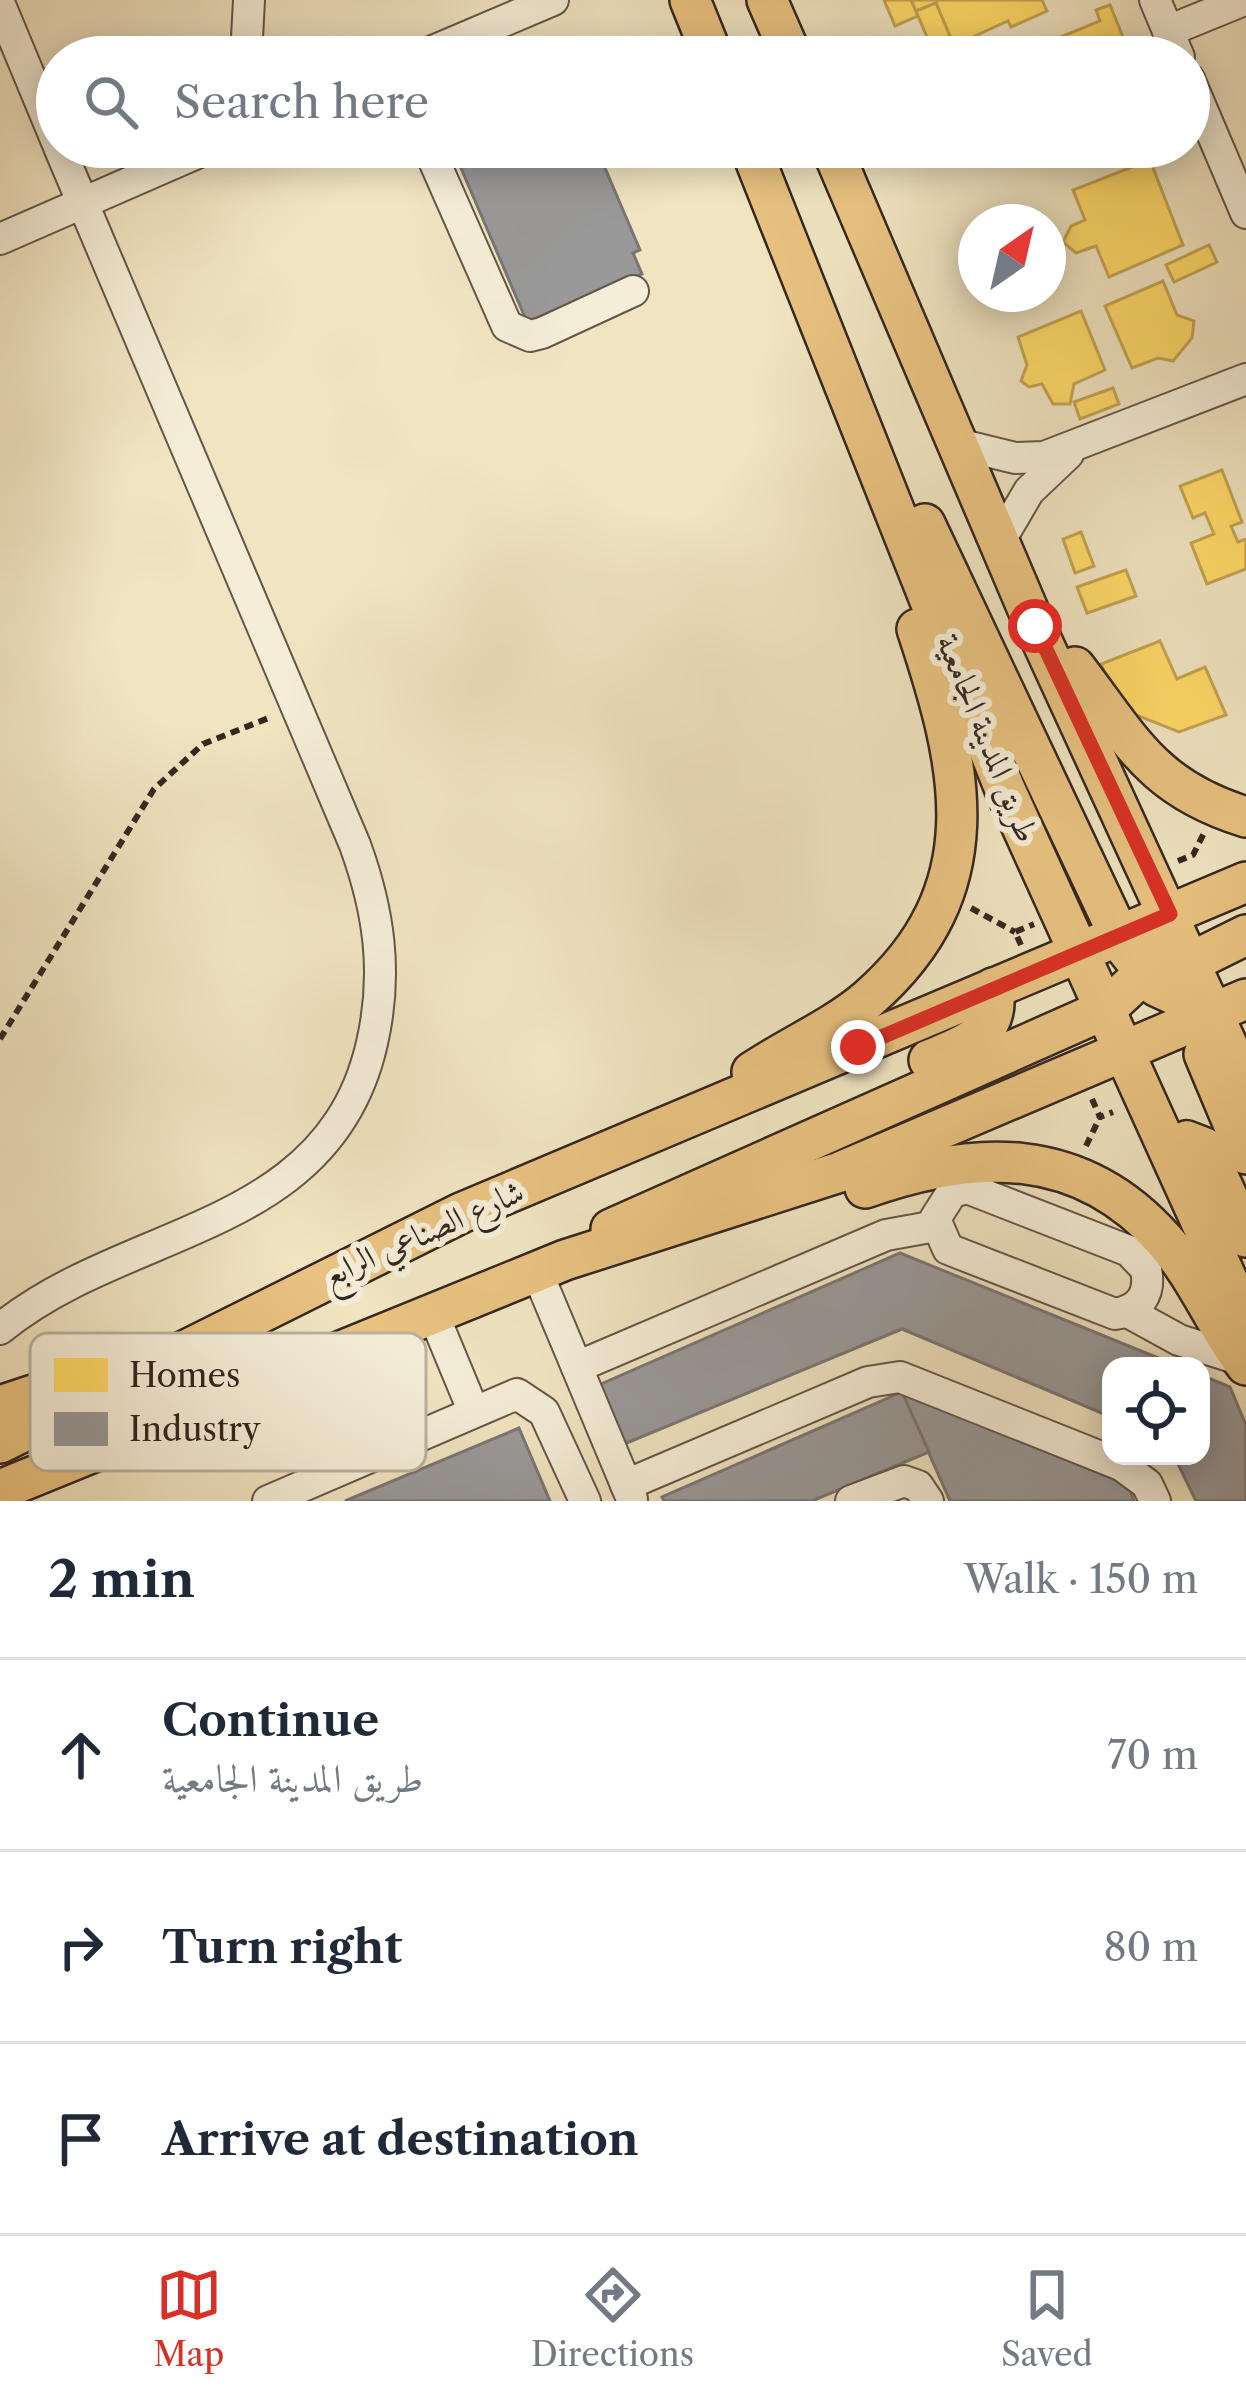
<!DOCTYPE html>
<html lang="en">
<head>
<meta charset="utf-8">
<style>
  body { margin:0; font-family:"Libre Caslon Text",Amiri,serif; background:#f6f6f7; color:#1f2937 }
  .controls { position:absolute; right:36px; bottom:36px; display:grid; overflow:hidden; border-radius:24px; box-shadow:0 6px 30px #0003 }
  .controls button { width:108px; height:108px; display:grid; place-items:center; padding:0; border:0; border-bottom:3px solid #e0e1e3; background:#fff; color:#1f2937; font:60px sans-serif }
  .compass { position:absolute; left:958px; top:204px; width:108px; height:108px; border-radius:50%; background:#fff; box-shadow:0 6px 30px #0003; rotate:34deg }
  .stop { position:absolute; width:36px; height:36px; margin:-27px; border:9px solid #d93025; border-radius:50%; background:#fff }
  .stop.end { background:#d93025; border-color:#fff; box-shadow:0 3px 12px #0008 }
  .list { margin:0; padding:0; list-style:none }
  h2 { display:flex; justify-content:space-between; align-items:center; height:156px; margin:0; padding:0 48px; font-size:51px }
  h2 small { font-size:39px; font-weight:400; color:#747a83 }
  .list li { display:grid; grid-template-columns:78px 1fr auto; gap:36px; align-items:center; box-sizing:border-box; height:192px; padding:0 48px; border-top:3px solid #e0e1e3 }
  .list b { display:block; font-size:45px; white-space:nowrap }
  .list p { margin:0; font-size:39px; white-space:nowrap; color:#747a83 }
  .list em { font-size:39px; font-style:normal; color:#747a83 }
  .icon { flex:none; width:66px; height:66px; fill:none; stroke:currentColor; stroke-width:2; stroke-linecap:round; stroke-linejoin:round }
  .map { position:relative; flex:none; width:1246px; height:1501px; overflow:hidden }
  .search { position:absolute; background:#fff; box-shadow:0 6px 30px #0003; left:36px; right:36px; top:36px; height:132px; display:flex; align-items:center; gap:30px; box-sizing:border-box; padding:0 42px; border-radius:66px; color:#747a83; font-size:45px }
  .sheet { height:732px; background:#fff }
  nav { display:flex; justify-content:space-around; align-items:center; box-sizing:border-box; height:168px; border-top:3px solid #e0e1e3; background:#fff; font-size:33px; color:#747a83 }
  nav a { display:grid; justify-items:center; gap:6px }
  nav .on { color:#d93025 }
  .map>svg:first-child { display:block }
  .homes { fill:#ffd966; stroke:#c2a351; stroke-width:3 }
  .industry { fill:#999; stroke:#7b7674; stroke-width:3 }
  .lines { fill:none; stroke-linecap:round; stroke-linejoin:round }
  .minor-casing { stroke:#645648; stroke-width:34 }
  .major-casing { stroke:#35261f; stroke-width:44 }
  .path { stroke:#35261f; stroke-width:6; stroke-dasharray:9 6; stroke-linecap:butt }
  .minor { stroke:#f5edd7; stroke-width:30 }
  .major { stroke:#e8c280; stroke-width:39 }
  .route { stroke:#d93025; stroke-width:15 }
  .labels { text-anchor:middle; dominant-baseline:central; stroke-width:12; stroke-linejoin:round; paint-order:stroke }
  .street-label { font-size:33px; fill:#35261f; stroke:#f5edd7 }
  .key { fill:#f5edd7; stroke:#bbb1a0; stroke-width:3 }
  .key-label { font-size:33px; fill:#35261f }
</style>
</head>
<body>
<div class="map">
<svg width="1246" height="1501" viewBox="0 0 1246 1501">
  <rect width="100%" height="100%" fill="#f0e4c1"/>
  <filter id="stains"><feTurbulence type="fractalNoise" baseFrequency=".00167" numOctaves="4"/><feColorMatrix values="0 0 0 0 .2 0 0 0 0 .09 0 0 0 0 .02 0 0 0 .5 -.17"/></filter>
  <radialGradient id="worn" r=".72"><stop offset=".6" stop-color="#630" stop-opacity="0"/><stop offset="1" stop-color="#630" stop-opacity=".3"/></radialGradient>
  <!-- homes -->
  <g class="homes">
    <path d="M884 0H911L918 16 895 26Z"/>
    <path d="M911 0H1042L1047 11 1011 27 1008 21 953 46 936 3 916 11Z"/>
    <path d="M936 3 950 36 930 44 916 11Z"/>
    <path d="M1110 5 1127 47 1102 57H1066L1058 38 1100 21 1096 10Z"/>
    <path d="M1150 160 1183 245 1109 277 1096 246 1076 253 1063 242 1071 226 1085 220 1073 190Z"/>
    <path d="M1209 245 1217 262 1174 282 1166 265Z"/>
    <path d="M1163 281 1177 315 1194 321 1192 338 1173 361 1158 358 1132 368 1105 306Z"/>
    <path d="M1081 311 1105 370 1074 384 1070 404H1053L1042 384 1029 387 1021 381 1027 365 1018 337Z"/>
    <path d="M1113 388 1119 404 1080 419 1074 402Z"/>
    <path d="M1222 470 1242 522 1231 526 1238 542 1246 539V569L1207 584 1191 543 1214 534 1205 513 1193 518 1180 486Z"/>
    <path d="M1081 532 1094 566 1075 573 1063 539Z"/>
    <path d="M1126 570 1136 596 1087 613 1077 587Z"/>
    <path d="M1160 641 1177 679 1205 667 1226 715 1179 732 1121 709 1101 664Z"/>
  </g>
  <!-- industry -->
  <g class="industry">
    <path d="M452 147H596L640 250 633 253 642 274 527 322Z"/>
    <path d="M900 1253 1178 1366H1111V1417L902 1329 617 1447 592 1388Z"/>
    <path d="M1201 1375 1230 1387 1246 1425V1501H1196L1174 1456H1201Z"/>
    <path d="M902 1392 1128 1485 1134 1501H950Z"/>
    <path d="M902 1392 929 1452 812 1501H664L662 1497Z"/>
    <path d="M519 1428 550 1501H345Z"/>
  </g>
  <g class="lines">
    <!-- minor casing -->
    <g class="minor-casing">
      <g id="minor">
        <path d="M1155 0 1179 57"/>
        <path d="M0 5 57 142"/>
        <path d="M1168 31 1244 0"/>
        <path d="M246 57 249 0"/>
        <path d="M419 57 553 0"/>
        <path d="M1189 79 1246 213"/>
        <path d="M428 147 507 326 530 336 542 333 633 291"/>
        <path d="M0 239 211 147"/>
        <path d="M958 444 1015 458 1044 457 1246 379"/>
        <path d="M999 542 1029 491 1068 454"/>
        <path d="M967 1188 1129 1251 1146 1269C1151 1294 1140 1310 1115 1314L948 1249 935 1219 952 1192Z"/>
        <path d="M537 1272 632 1499"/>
        <path d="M1128 1312 1179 1340 1242 1360"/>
        <path d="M434 1316 473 1410"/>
        <path d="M0 1329C126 1225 329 1234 372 1043 388 973 379 911 355 845L59 147"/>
        <path d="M577 1367 886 1235 936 1226"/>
        <path d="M626 1485 868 1382 900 1377 1121 1465 1147 1484 1155 1501"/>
        <path d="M268 1501 517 1394 544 1412 585 1501"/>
        <path d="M851 1501 904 1481 918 1486 928 1501"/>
      </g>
    </g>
    <!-- major casing -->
    <g class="major-casing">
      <g id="major">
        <path d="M690 0 713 57"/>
        <path d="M767 0 792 57"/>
        <path d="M750 147 1004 787 1246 1321"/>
        <path d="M831 147 1035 626 1246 1086"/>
        <path d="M925 524 1124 946 1156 986 1214 1013"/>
        <path d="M1075 667C1131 740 1152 788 1246 817"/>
        <path d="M1167 974 1246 935"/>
        <path d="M1204 1054 1246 1154"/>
        <path d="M929 1060C966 1044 1001 1035 993 988"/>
        <path d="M752 1072C789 1047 834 1028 868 999 993 890 963 767 917 629"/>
        <path d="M1171 1152 1187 1141 1205 1148 1246 1237"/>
        <path d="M865 1188C975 1149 1080 1145 1164 1240 1197 1277 1216 1326 1246 1365"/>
        <path d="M611 1229 1106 1009 1153 965 1170 914"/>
        <path d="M0 1406 109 1370"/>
        <path d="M0 1443 461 1213 1246 882"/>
        <path d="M0 1490 565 1260 840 1172 1246 999"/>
      </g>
    </g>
    <!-- path -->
    <g class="path">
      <path d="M1178 861 1193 855 1204 833"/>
      <path d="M971 908 1015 932"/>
      <path d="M1021 945 1015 932 1034 924"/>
      <path d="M0 1039 154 789 203 744 271 717"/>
      <path d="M1092 1099 1100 1117 1113 1112"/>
      <path d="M1086 1146 1100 1117"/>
    </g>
    <!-- minor -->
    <use href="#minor" class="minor"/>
    <!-- major -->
    <use href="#major" class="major"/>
  </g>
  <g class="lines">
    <!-- route -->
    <path class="route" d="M858 1047 1170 914 1035 626"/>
  </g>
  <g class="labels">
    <!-- street labels -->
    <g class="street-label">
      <text transform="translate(988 738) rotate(68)">طريق المدينة الجامعية</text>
      <text transform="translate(423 1233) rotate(-24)">شارع الصناعي الرابع</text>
    </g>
  </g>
  <!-- legend -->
  <rect x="30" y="1333" width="396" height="138" rx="18" class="key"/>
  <rect x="54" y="1358" width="54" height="34" fill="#ffd966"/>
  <rect x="54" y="1412" width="54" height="34" fill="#999"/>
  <g class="key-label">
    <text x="129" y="1387">Homes</text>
    <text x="129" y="1441">Industry</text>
  </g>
  <rect width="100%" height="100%" filter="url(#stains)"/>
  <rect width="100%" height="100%" fill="url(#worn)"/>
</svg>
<div class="controls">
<button><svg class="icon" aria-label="locate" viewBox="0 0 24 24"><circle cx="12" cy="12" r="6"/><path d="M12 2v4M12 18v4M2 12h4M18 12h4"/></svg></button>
</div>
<svg class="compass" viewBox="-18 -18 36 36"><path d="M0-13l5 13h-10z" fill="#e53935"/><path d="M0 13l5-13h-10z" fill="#747a83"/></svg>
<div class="stop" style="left:1035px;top:626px"></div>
<div class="stop end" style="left:858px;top:1047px"></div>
<div class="search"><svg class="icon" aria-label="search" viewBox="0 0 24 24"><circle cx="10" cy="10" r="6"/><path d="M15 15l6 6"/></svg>Search here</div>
</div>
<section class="sheet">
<h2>2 min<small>Walk · 150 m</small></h2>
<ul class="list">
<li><svg class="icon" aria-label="ahead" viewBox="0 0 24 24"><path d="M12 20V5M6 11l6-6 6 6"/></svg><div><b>Continue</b><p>طريق المدينة الجامعية</p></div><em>70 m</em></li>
<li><svg class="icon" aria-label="right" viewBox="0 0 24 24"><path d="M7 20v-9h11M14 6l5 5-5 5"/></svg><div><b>Turn right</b></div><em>80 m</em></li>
<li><svg class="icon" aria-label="arrive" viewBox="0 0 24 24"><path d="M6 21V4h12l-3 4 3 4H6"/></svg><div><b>Arrive at destination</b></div></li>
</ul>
</section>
<nav>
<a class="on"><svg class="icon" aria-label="map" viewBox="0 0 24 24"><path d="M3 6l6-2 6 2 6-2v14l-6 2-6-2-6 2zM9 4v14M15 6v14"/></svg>Map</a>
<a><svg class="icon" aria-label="directions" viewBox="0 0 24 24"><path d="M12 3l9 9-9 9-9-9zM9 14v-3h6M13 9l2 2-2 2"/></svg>Directions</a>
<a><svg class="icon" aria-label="saved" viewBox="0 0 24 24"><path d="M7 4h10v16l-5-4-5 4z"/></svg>Saved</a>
</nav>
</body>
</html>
